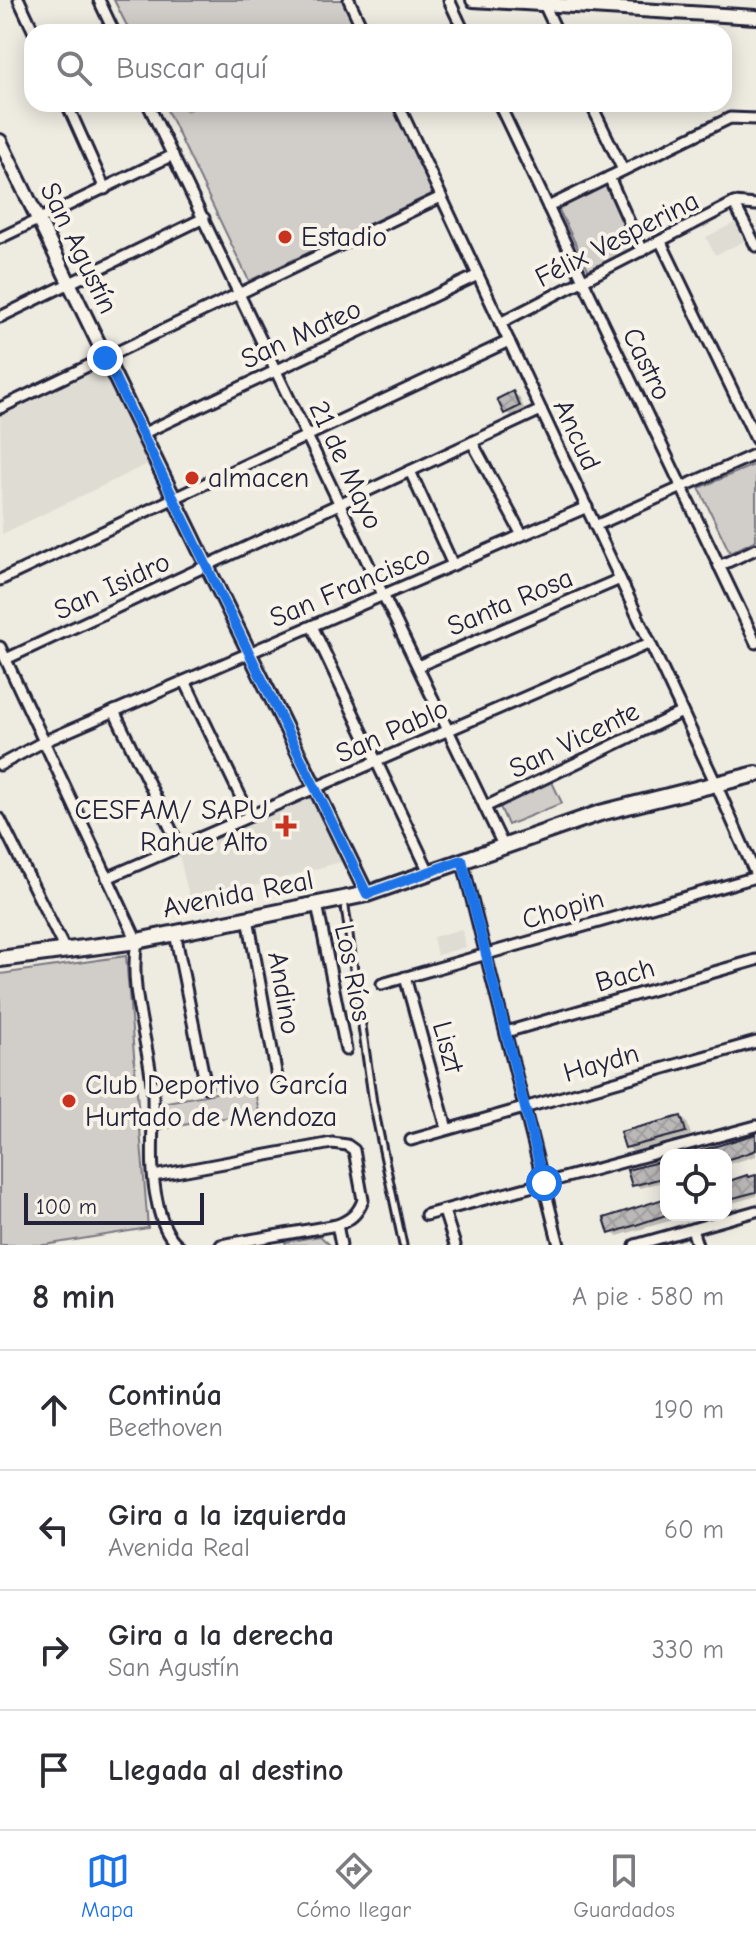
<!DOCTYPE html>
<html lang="es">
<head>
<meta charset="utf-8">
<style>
  body { margin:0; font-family:"Comic Neue",sans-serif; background:#f7f7f7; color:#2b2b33 }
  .controls { position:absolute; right:24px; bottom:24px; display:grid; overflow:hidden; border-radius:16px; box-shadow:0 4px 20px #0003 }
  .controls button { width:72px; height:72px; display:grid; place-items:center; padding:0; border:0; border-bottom:2px solid #e1e1e2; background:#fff; color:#2b2b33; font:40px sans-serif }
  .scale { position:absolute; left:24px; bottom:20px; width:180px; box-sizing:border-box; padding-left:8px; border:4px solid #22223b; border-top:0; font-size:22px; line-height:28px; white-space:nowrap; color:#22223b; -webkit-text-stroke:6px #f7f3e8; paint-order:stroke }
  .stop { position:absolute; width:24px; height:24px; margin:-18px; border:6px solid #1a73e8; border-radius:50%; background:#fff }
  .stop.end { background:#1a73e8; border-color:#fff; box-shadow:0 2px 8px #0008 }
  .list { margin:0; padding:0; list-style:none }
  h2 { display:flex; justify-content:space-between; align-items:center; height:104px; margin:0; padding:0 32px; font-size:34px }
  h2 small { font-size:26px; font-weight:400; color:#7c7c81 }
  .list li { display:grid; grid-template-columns:52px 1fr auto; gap:24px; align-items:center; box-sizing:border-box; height:120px; padding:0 32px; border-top:2px solid #e1e1e2 }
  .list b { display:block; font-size:30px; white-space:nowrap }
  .list p { margin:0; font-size:26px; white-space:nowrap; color:#7c7c81 }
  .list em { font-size:26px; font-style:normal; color:#7c7c81 }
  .icon { flex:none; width:44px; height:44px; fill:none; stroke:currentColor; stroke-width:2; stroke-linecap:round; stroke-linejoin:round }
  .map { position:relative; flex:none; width:756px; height:1245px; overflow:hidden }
  .search { position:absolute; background:#fff; box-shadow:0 4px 20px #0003; left:24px; right:24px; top:24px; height:88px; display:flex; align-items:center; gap:20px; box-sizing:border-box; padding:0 28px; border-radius:24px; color:#7c7c81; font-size:30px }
  .sheet { height:584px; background:#fff }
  nav { display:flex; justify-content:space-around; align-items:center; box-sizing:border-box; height:112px; border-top:2px solid #e1e1e2; background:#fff; font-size:22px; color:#7c7c81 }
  nav a { display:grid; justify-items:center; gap:4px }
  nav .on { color:#1a73e8 }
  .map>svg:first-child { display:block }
  .built { fill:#dfdcd4 }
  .green { fill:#d1cdc9; stroke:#7a7882; stroke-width:2 }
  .shadow { fill:#0003 }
  .building { fill:url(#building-cross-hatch); stroke:#22223b; stroke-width:2 }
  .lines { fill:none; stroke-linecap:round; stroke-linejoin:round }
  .service-casing { stroke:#22223b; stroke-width:11 }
  .minor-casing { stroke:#22223b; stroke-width:15 }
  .tertiary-casing { stroke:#22223b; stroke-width:18 }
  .primary-casing { stroke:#22223b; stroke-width:20 }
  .service { stroke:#f7f3e8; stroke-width:5 }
  .minor { stroke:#f7f3e8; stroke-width:9 }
  .tertiary { stroke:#f7f3e8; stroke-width:12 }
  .primary { stroke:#f7f3e8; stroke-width:14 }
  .route { stroke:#1a73e8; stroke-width:10 }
  .poi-dot { fill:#c8321e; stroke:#f7f3e8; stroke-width:3 }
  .labels { text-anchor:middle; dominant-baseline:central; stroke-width:8; stroke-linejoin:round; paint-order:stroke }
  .poi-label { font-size:28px; fill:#22223b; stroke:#f7f3e8; text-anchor:start }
  .street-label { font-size:28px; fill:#22223b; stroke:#f7f3e8 }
</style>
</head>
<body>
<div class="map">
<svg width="756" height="1245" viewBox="0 0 756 1245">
  <defs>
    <pattern id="building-cross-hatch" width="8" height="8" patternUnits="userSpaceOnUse" patternTransform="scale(2)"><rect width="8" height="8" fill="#bbb8b7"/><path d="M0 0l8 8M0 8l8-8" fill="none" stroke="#a09e9e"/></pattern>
  </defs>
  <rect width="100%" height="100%" fill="#eeebe1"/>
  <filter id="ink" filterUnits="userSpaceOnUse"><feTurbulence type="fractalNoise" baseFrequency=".0125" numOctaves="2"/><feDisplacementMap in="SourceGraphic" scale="16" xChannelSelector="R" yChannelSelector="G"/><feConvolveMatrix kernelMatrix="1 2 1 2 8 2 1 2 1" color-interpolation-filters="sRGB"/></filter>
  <g filter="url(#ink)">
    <!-- built -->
    <g class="built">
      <path d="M736 222 745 241 715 255 706 237Z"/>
      <path d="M108 360 156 460 2 534 0 412Z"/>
      <path d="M312 798 344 861 191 904 179 855Z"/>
      <path d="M462 929 466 947 437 955 433 937Z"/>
    </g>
    <!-- green -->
    <g class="green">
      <path d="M114 0H344L360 32H130Z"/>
      <path d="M164 104H394L436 192 249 281Z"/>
      <path d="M605 185 636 248 589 271 558 208Z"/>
      <path d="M756 464V540L730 553 699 488Z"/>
      <path d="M551 780 562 803 508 825 500 807Z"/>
      <path d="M126 956 148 1228 45 1245H0V974Z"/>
      <path d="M254 1086 259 1112 160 1129 161 1103Z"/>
      <path d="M320 1236 330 1245H286L285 1242Z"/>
    </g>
    <!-- shadow -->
    <g class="shadow">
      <path d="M176 104H201L202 106 187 112Z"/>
      <path d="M513 393 519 397 525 410 512 416 506 413Z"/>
      <path d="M681 1118 687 1122 691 1135 633 1151 626 1147Z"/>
      <path d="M756 1136V1156L726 1165V1155H701Z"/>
      <path d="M666 1161V1181L640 1188 634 1185Z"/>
      <path d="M756 1177V1196L726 1205V1183Z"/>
      <path d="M666 1201V1215H690L617 1236 610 1232Z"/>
    </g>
    <!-- building -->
    <g class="building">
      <path d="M513 391 520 406 504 414 497 399Z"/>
      <path d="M681 1116 686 1132 625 1148 620 1132Z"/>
      <path d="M756 1134V1150L748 1153 726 1160V1155H693V1153Z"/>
      <path d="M666 1160V1177L632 1186 627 1170Z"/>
      <path d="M747 1175 748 1177 756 1175V1192L726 1200V1182Z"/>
      <path d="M666 1198V1215L609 1234 604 1218Z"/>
    </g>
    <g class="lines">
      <!-- service casing -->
      <g class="service-casing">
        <path id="service" d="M344 900 373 1103 403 1245"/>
      </g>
      <!-- minor casing -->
      <g class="minor-casing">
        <g id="minor">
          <path d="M19 0 34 32"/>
          <path d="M99 0 114 32"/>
          <path d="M349 0 364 32"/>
          <path d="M449 0 464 32"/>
          <path d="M544 4 557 32"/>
          <path d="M67 104 105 189"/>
          <path d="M148 104 503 845"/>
          <path d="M398 104 716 784 756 875"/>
          <path d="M499 104 756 643"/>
          <path d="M591 104 623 170"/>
          <path d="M609 177 642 251"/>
          <path d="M734 203 756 246"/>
          <path d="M548 207 730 118 756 119"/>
          <path d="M0 238 173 155"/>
          <path d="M661 242 756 439"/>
          <path d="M0 317 204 218"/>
          <path d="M500 323 734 203 756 205"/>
          <path d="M0 408 441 197"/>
          <path d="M142 434 478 275"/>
          <path d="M472 442 522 535"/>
          <path d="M410 471 453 565"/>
          <path d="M595 526 756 454"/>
          <path d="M719 566 756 549"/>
          <path d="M0 580 509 341"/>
          <path d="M312 626 429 872"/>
          <path d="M0 647 137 941C128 993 150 1043 153 1095 154 1130 149 1166 157 1201 160 1217 165 1234 178 1245"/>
          <path d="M6 659 541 410"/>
          <path d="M418 666 620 579"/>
          <path d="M185 681 250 816"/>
          <path d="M114 711 179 846"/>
          <path d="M0 765 43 742 587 507"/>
          <path d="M485 807 682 712"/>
          <path d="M0 819 65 950"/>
          <path d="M462 860 559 1245"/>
          <path d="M107 878 650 643"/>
          <path d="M317 904 346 1050"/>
          <path d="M248 918 277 1077"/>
          <path d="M175 933 206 1087"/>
          <path d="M405 977 447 1129"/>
          <path d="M382 984 756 877"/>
          <path d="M506 1032 756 960"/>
          <path d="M411 1140 756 1042"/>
          <path d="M154 1176 332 1143 347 1145 354 1150 363 1200C358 1214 350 1220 337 1225L221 1245"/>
          <path d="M444 1211 455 1245"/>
          <path d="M426 1215 756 1126"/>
          <path d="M337 1225 341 1245"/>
          <path d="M692 1229 697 1245"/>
          <path d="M635 1245 756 1211"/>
        </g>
      </g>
      <!-- tertiary casing -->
      <g class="tertiary-casing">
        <g id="tertiary">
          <path d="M473 0 756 17"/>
          <path d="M0 141 367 894"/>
        </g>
      </g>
      <!-- primary casing -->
      <g class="primary-casing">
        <path id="primary" d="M0 959 137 941 367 894 600 813 756 774"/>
      </g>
      <!-- service -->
      <use href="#service" class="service"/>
      <!-- minor -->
      <use href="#minor" class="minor"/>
      <!-- tertiary -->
      <use href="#tertiary" class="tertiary"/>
      <!-- primary -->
      <use href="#primary" class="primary"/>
    </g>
  </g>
  <g class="lines" filter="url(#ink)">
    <!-- route -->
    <path class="route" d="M105 358 367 894 462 860 544 1183"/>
  </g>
  <!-- markers -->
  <g class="poi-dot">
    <circle cx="285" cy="237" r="8"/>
    <circle cx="192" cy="478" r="8"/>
    <path d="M282 814h8v8h8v8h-8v8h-8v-8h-8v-8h8z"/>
    <circle cx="69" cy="1101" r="8"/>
  </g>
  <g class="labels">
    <!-- poi labels -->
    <g class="poi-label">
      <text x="301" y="237">Estadio</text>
      <text x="208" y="478">almacen</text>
      <text x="268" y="810" text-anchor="end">CESFAM/ SAPU<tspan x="268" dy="32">Rahue Alto</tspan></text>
      <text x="85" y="1085">Club Deportivo García<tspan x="85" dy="32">Hurtado de Mendoza</tspan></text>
    </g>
    <!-- street labels -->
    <g class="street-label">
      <text transform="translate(617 239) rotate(-27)">Félix Vesperina</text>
      <text transform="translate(79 248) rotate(64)">San Agustín</text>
      <text transform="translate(301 334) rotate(-25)">San Mateo</text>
      <text transform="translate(647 364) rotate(64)">Castro</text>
      <text transform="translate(577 435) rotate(65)">Ancud</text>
      <text transform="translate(346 465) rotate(65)">21 de Mayo</text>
      <text transform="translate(112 586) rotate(-25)">San Isidro</text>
      <text transform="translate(350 586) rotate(-23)">San Francisco</text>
      <text transform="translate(510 602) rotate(-23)">Santa Rosa</text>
      <text transform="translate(392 731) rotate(-24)">San Pablo</text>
      <text transform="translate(574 740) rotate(-26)">San Vicente</text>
      <text transform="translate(238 894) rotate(-11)">Avenida Real</text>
      <text transform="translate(563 909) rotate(-16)">Chopin</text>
      <text transform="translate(353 973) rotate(79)">Los Ríos</text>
      <text transform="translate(625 975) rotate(-16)">Bach</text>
      <text transform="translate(284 993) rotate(80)">Andino</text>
      <text transform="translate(448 1047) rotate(75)">Liszt</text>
      <text transform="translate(601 1063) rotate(-16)">Haydn</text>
    </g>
  </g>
</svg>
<div class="controls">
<button><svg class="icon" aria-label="locate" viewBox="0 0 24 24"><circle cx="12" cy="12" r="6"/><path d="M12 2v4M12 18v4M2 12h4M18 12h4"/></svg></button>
</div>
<div class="scale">100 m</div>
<div class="stop" style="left:544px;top:1183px"></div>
<div class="stop end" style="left:105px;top:358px"></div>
<div class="search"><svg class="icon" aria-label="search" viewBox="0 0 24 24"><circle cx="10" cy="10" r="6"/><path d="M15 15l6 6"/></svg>Buscar aquí</div>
</div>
<section class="sheet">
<h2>8 min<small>A pie · 580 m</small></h2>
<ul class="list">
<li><svg class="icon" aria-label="ahead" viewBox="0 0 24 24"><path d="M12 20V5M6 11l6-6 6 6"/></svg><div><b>Continúa</b><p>Beethoven</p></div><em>190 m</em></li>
<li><svg class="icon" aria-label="left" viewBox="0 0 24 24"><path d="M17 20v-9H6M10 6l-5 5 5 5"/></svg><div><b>Gira a la izquierda</b><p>Avenida Real</p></div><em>60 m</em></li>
<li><svg class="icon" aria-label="right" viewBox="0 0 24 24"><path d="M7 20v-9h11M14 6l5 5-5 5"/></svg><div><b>Gira a la derecha</b><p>San Agustín</p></div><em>330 m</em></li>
<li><svg class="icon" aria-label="arrive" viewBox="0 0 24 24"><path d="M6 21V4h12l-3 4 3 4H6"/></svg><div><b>Llegada al destino</b></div></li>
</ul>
</section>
<nav>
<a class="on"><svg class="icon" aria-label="map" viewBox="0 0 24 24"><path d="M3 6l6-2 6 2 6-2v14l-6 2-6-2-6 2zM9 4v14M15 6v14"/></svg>Mapa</a>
<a><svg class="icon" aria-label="directions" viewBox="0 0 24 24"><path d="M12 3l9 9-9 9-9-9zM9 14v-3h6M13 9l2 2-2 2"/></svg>Cómo llegar</a>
<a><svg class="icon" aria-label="saved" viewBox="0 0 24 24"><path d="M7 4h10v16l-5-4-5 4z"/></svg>Guardados</a>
</nav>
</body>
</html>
